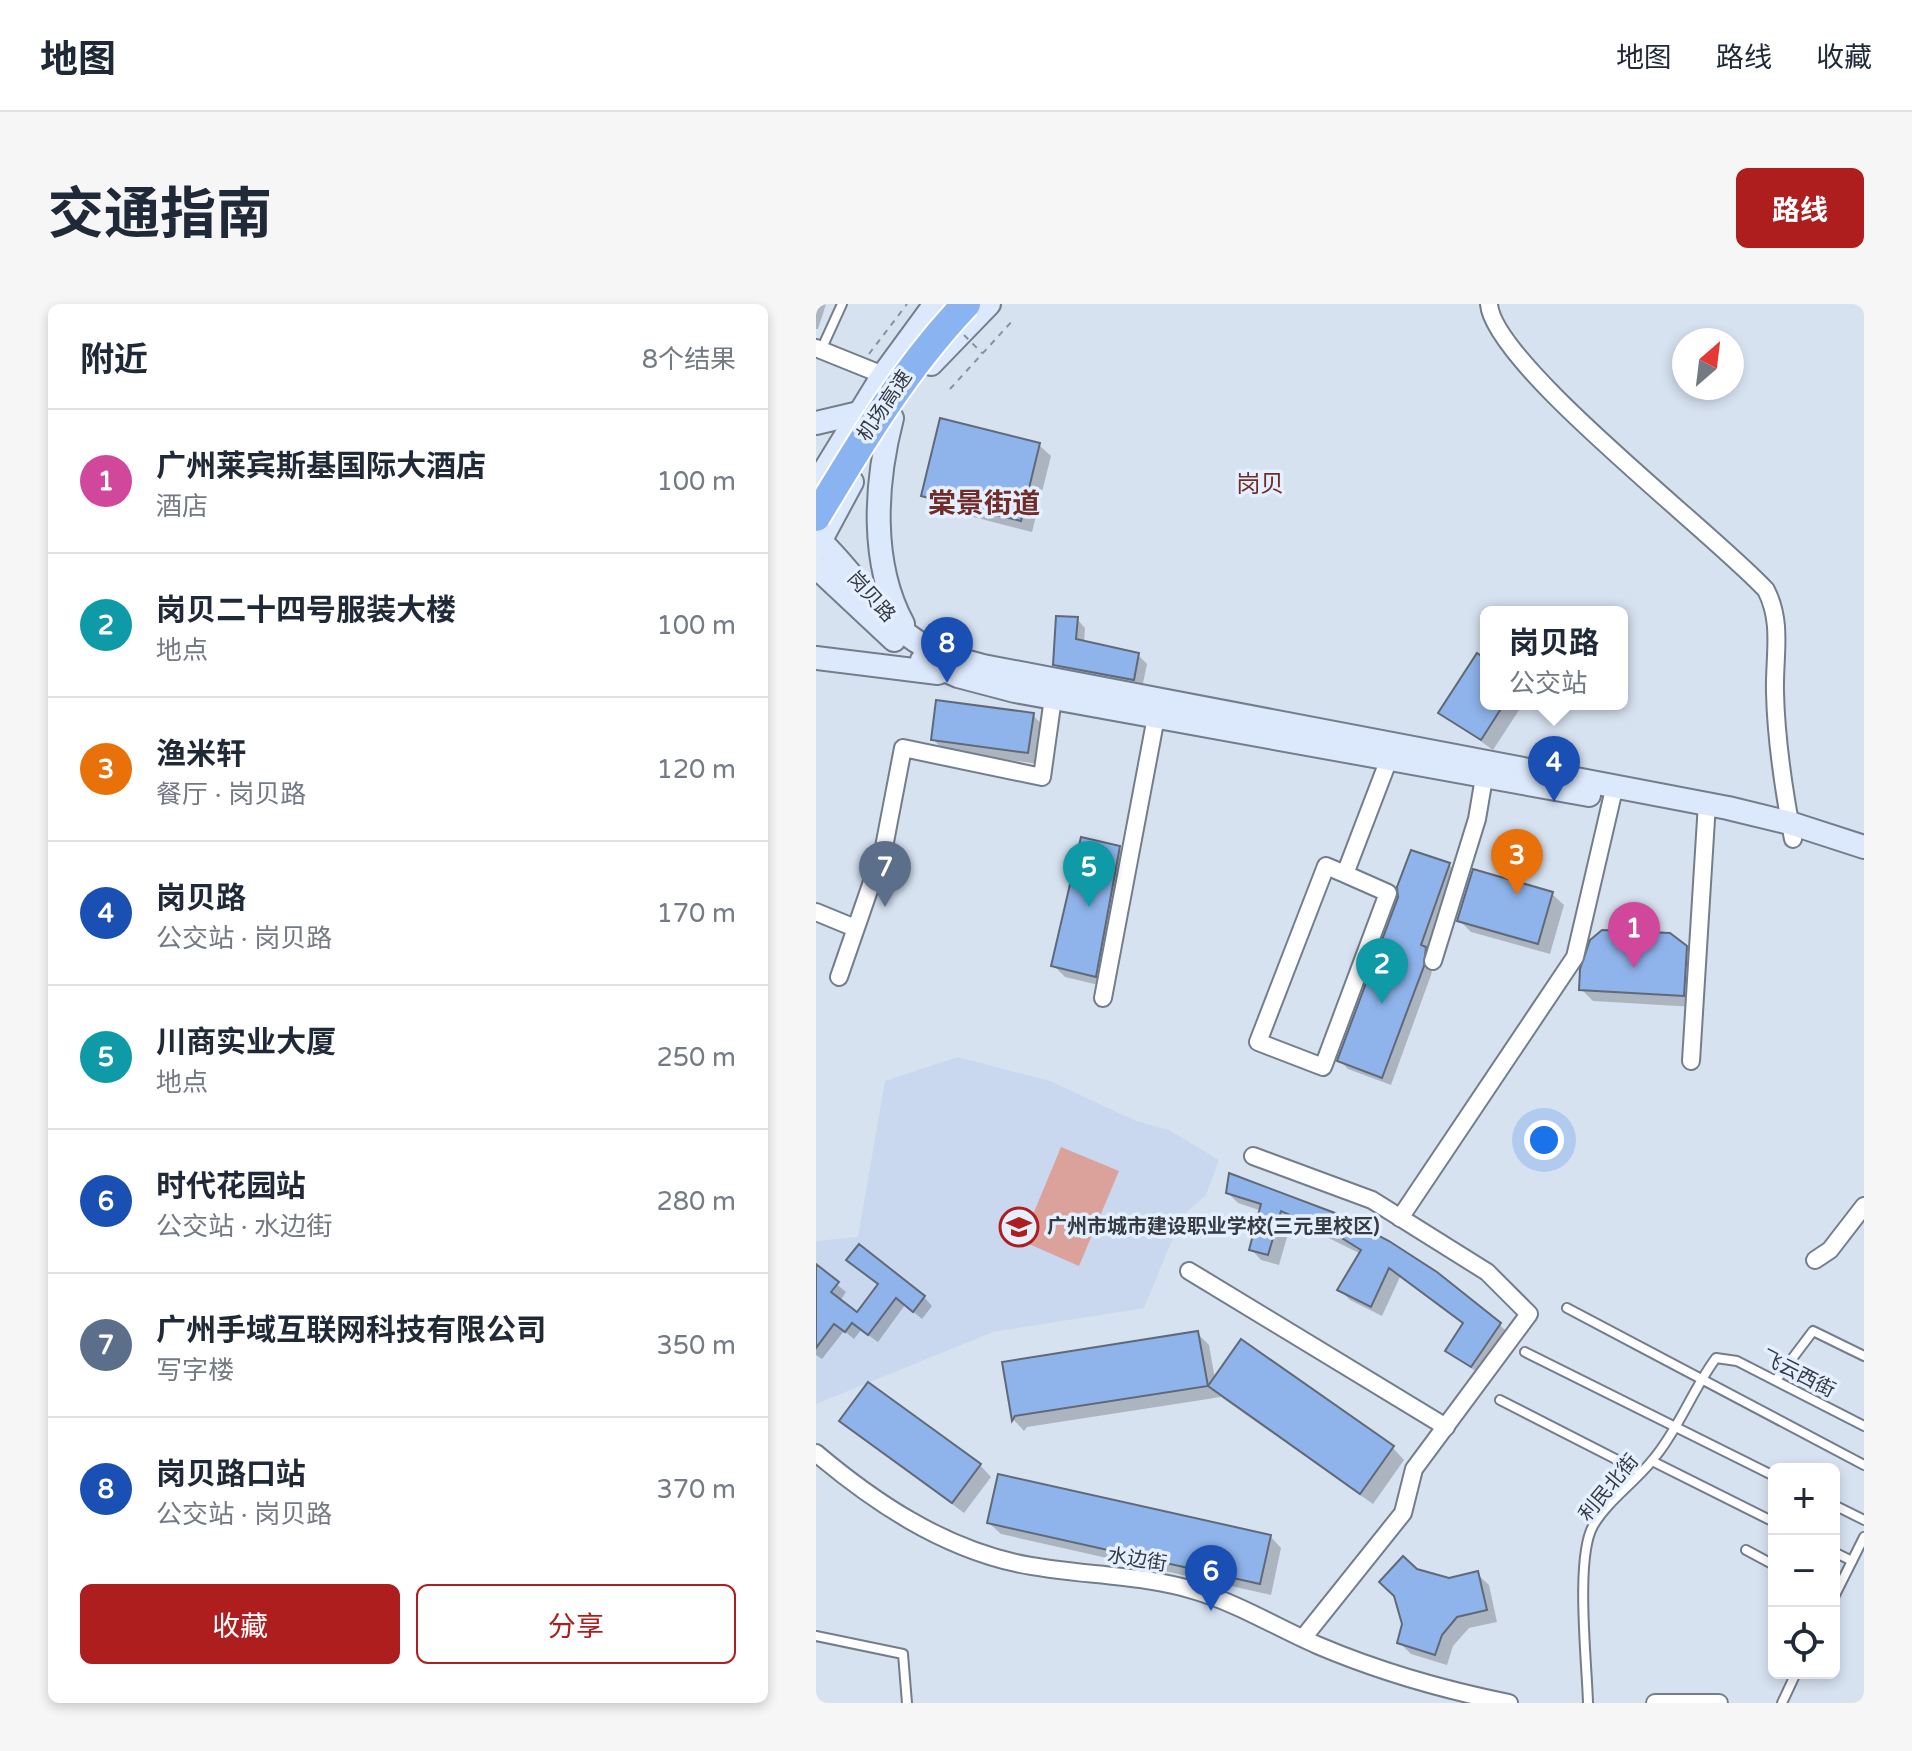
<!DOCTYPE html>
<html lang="zh">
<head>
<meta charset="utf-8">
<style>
  body { margin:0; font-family:"Varela Round","Noto Sans SC",sans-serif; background:#f6f6f7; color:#1f2937 }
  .controls { position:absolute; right:24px; bottom:24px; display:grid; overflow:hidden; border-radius:12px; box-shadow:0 4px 12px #0003 }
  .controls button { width:72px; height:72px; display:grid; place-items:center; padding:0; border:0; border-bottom:2px solid #e0e1e3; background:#fff; color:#1f2937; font:40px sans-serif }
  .compass { position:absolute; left:856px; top:24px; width:72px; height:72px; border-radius:50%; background:#fff; box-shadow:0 4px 12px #0003; rotate:28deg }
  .you { position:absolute; left:728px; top:836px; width:28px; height:28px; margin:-20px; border:6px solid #fff; border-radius:50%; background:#1a73e8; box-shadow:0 0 0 12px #1a73e833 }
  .badge { display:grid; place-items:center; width:52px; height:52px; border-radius:50%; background:#af1e1f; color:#fff; font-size:26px; font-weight:700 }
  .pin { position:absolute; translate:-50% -66px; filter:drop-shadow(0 2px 4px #0008) }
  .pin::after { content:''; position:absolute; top:42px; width:28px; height:24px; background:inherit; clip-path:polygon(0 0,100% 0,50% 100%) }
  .popup { position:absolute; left:664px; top:302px; width:148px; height:104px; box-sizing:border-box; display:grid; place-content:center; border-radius:12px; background:#fff; filter:drop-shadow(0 2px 6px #0005); font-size:26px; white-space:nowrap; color:#747a83 }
  .popup b { font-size:30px; color:#1f2937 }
  .popup::after { content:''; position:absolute; left:50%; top:100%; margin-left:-16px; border:16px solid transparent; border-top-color:#fff }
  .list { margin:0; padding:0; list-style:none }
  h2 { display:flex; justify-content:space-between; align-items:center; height:104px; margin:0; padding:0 32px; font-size:34px }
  h2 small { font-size:26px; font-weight:400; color:#747a83 }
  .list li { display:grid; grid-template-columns:52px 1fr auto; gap:24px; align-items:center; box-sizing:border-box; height:144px; padding:0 32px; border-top:2px solid #e0e1e3 }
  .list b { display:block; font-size:30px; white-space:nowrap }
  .list p { margin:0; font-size:26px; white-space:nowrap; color:#747a83 }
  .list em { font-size:26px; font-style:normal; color:#747a83 }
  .actions { display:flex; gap:16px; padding:24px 32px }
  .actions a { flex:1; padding:18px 0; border:2px solid #af1e1f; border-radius:12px; text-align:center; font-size:28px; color:#af1e1f }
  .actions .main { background:#af1e1f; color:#fff }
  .icon { flex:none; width:44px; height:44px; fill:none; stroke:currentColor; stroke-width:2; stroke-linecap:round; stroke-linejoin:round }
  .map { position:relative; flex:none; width:1048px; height:1399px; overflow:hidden; border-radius:12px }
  header { display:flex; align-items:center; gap:48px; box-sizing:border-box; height:112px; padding:0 40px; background:#fff; border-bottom:2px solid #e0e1e3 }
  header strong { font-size:38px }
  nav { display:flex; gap:44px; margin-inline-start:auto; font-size:28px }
  .intro { display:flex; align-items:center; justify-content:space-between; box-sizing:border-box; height:192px; padding:0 48px }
  h1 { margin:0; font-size:56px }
  .button { padding:20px 36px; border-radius:12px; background:#af1e1f; color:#fff; font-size:28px; font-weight:700 }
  main { display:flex; gap:48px; padding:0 48px }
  aside { flex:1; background:#fff; border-radius:12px; box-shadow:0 4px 12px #0003 }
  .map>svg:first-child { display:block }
  .built { fill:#c9d8ee }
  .green { fill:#dba29b }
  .shadow { fill:#0003 }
  .building { fill:#8fb4eb; stroke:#606977; stroke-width:2 }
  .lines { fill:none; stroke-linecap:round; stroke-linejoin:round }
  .lane-casing { stroke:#737d8b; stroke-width:12 }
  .street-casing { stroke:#737d8b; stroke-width:20 }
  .secondary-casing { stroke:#737d8b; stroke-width:26 }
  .path { stroke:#89919c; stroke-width:2; stroke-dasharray:6 6; stroke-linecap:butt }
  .lane { stroke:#fff; stroke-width:8 }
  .street { stroke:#fff; stroke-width:16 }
  .secondary { stroke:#dce8fb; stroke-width:22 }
  .highway-bridge-casing { stroke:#fff; stroke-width:32; stroke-linecap:butt }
  .path-bridge { stroke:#89919c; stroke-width:2; stroke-dasharray:6 6; stroke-linecap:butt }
  .highway-bridge { stroke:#8ab4f1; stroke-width:28 }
  .labels { text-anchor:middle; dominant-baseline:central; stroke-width:7; stroke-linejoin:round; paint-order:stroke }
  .street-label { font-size:20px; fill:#373b42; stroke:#e4efff }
  .poi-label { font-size:20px; font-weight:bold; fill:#373b42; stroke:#e4efff; text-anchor:start }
  .quarter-label { font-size:24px; fill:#722c27; stroke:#e4efff }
  .district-label { font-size:28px; font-weight:bold; fill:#722c27; stroke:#e4efff }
</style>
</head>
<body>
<header>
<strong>地图</strong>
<nav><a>地图</a><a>路线</a><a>收藏</a></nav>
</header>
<div class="intro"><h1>交通指南</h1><a class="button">路线</a></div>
<main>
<aside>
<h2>附近<small>8个结果</small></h2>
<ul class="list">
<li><span class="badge" style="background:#d1479c">1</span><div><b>广州莱宾斯基国际大酒店</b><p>酒店</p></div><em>100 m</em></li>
<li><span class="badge" style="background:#0f9aa8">2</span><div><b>岗贝二十四号服装大楼</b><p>地点</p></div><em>100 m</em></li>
<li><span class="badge" style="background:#e8710a">3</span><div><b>渔米轩</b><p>餐厅 · 岗贝路</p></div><em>120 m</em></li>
<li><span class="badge" style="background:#1a4fb4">4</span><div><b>岗贝路</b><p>公交站 · 岗贝路</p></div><em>170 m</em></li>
<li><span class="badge" style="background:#0f9aa8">5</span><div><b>川商实业大厦</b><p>地点</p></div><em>250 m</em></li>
<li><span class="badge" style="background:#1a4fb4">6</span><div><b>时代花园站</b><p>公交站 · 水边街</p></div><em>280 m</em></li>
<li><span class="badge" style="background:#5c6f8a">7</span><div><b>广州手域互联网科技有限公司</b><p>写字楼</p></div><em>350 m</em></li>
<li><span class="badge" style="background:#1a4fb4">8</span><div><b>岗贝路口站</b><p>公交站 · 岗贝路</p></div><em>370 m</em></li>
</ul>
<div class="actions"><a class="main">收藏</a><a>分享</a></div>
</aside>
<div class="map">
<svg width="1048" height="1399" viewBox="0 0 1048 1399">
  <rect width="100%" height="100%" fill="#d7e2f1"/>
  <!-- built -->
  <path class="built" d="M142 753 234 777 320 817 353 826 403 856 390 891 366 912 328 1004 177 1028 0 1100V937L42 933 69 777Z"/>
  <!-- green -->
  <path class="green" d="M245 843 303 867 263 962 206 937Z"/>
  <!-- shadow -->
  <g class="shadow">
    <path d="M0 0H10L2 25H0Z"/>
    <path d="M223 141 235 152 216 228 119 203 107 192Z"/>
    <path d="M261 315 269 324 268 339 322 351 331 360 326 384 247 369 239 360Z"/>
    <path d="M670 357V400H707L677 446 625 409Z"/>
    <path d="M217 411 228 423 223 460 128 447 117 435Z"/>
    <path d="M303 544 315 556 291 683 249 673 237 661Z"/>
    <path d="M633 561 641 569 615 671 575 781 532 765 523 756Z"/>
    <path d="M736 590 748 601 734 650 655 628 643 616Z"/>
    <path d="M870 644 882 656 879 703 777 697 765 685Z"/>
    <path d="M415 871 683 1020 694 1031 666 1072 632 1047 648 1021 584 973 566 1012 534 996 523 985 545 950 476 916 463 961 445 956 435 945 446 907 422 899 412 889Z"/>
    <path d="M0 963 30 988 24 997 42 1010 64 981 41 964 108 993 116 1002 106 1015 89 1001 62 1038 45 1026 38 1035 28 1027 6 1055 0 1051Z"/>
    <path d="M382 1030 393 1041 399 1075 426 1037 577 1144 588 1156 557 1200 405 1093 211 1123 208 1127 198 1116 189 1060Z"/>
    <path d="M26 1117 164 1161 175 1173 148 1209Z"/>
    <path d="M173 1219 454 1232 465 1244 455 1291 185 1230Z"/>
    <path d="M600 1267 633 1276 661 1270 673 1281 681 1318 653 1324 637 1342 631 1361 595 1350 583 1338Z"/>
  </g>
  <!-- building -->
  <g class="building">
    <path d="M124 114 224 139 205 217 105 192Z"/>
    <path d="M240 312 262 313 260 335 323 349 318 376 237 361Z"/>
    <path d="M661 349 670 355V400H688L665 436 622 409Z"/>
    <path d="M120 396 218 409 212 449 115 436Z"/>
    <path d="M265 533 304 542 280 673 235 662Z"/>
    <path d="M595 546 634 559 605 641 610 643 608 662 566 774 521 757 582 593 581 583Z"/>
    <path d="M657 565 737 588 722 640 641 617Z"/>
    <path d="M786 626 854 629 871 642 868 692 763 686 764 665 774 636Z"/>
    <path d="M413 869 519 909 573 937 621 968 685 1019 655 1063 629 1047 647 1019 573 964 555 1003 521 986 545 946 524 933 465 907 452 951 433 946 445 900 410 889Z"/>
    <path d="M43 940 109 992 97 1008 80 994 52 1031 36 1019 29 1028 18 1020 0 1044V960L23 978 15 988 41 1008 62 980 30 956Z"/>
    <path d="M382 1027 392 1082 199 1112 196 1117 186 1058Z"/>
    <path d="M425 1035 578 1142 544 1190 392 1082Z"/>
    <path d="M52 1078 165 1160 136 1199 23 1117Z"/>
    <path d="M182 1170 455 1231 444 1280 171 1219Z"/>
    <path d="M587 1252 601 1265 633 1274 662 1267 671 1306 641 1313 626 1331 619 1351 581 1339 586 1320 578 1292 563 1278Z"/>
  </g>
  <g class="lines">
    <!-- lane casing -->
    <g class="lane-casing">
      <g id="lane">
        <path d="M5 46 26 0"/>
        <path d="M751 1004 1048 1161"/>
        <path d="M709 1048 958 1172"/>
        <path d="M960 1076 997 1027 1048 1052"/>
        <path d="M684 1096 825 1168"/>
        <path d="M836 1157 958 1218"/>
        <path d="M1018 1201 1048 1216"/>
        <path d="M930 1246 958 1261"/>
        <path d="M1018 1248 1036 1257"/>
        <path d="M1018 1293 1048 1233"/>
        <path d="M0 1332 87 1350 91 1399"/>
        <path d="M772 1399C771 1359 759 1254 777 1222 792 1196 821 1177 839 1153 863 1124 877 1085 900 1054L921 1057 1048 1122"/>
        <path d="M966 1399 980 1369"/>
      </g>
    </g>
    <!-- street casing -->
    <g class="street-casing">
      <g id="street">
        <path d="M673 0C677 60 899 230 950 286 967 319 958 352 959 388 960 436 968 488 977 535"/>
        <path d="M0 44 67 71"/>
        <path d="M529 570 510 562 442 738 507 763 572 589 529 570 573 455"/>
        <path d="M0 608 39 624"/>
        <path d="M617 657 661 515 670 462"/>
        <path d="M23 673 68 543 87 444 226 473 237 394"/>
        <path d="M287 694 340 413"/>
        <path d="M875 757 891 499"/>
        <path d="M437 852 556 896 671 968 713 1010 598 1165 587 1209 487 1334"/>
        <path d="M584 914 759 653 799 481"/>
        <path d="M999 956 1014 946 1048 902"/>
        <path d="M373 967 630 1123"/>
        <path d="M0 1149C58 1198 124 1242 200 1259 259 1272 321 1269 380 1287 423 1300 460 1323 501 1341 562 1367 628 1386 693 1399"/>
        <path d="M839 1399H903"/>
      </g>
    </g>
    <!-- secondary casing -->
    <g class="secondary-casing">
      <g id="secondary">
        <path d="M115 60 173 0"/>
        <path d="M76 114C59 180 54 259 87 320"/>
        <path d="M0 119 43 109"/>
        <path d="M0 180 67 71 119 0"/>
        <path d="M0 233C34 263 57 305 93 332 115 349 141 355 167 362L912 504 974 519 1048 543"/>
        <path d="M0 245 36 178"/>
        <path d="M0 263 78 336"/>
        <path d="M0 354 122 369"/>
        <path d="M106 356 142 372 199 387 773 491"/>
      </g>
    </g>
    <!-- path -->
    <g class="path">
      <path d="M53 50 91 0"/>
      <path d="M134 85 198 15"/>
    </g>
    <!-- lane -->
    <use href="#lane" class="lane"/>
    <!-- street -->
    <use href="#street" class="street"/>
    <!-- secondary -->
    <use href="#secondary" class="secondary"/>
    <!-- highway-bridge casing -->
    <g class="highway-bridge-casing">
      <path id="highway-bridge" d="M0 213C45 138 89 64 150 0"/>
    </g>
    <!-- path-bridge -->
    <path class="path-bridge" d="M148 31 166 49"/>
    <!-- highway-bridge -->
    <use href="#highway-bridge" class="highway-bridge"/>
  </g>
  <!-- icons -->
  <defs>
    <g id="school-ring" transform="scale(2)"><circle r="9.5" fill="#e4efff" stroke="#af1e1f" stroke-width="1.5"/><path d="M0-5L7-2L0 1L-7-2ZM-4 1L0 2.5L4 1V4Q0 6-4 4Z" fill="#af1e1f"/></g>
  </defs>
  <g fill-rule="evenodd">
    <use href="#school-ring" x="203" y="923"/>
  </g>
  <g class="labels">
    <!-- street labels -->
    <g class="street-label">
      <text transform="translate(69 102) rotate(-56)">机场高速</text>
      <text transform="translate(55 293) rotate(48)">岗贝路</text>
      <text transform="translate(982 1070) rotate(27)">飞云西街</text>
      <text transform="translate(793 1184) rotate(-50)">利民北街</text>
      <text transform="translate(321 1256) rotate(9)">水边街</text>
    </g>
    <!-- poi labels -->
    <g class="poi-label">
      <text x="231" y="923">广州市城市建设职业学校(三元里校区)</text>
    </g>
    <!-- quarter labels -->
    <g class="quarter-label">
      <text x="444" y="180">岗贝</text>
    </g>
    <!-- district labels -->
    <g class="district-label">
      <text x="168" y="200">棠景街道</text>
    </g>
  </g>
</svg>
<div class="controls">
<button>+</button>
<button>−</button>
<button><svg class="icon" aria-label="locate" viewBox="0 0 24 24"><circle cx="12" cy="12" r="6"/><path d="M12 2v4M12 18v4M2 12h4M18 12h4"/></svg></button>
</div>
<svg class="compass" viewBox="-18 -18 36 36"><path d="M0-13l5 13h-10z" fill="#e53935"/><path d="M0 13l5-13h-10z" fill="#747a83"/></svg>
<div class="you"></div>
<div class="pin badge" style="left:818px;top:664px;background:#d1479c">1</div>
<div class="pin badge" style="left:566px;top:700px;background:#0f9aa8">2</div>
<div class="pin badge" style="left:701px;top:591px;background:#e8710a">3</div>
<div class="pin badge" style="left:738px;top:498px;background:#1a4fb4">4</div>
<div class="popup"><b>岗贝路</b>公交站</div>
<div class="pin badge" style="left:273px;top:603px;background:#0f9aa8">5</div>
<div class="pin badge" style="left:395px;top:1307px;background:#1a4fb4">6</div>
<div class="pin badge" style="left:69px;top:603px;background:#5c6f8a">7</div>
<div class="pin badge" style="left:131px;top:379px;background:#1a4fb4">8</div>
</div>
</main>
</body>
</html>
